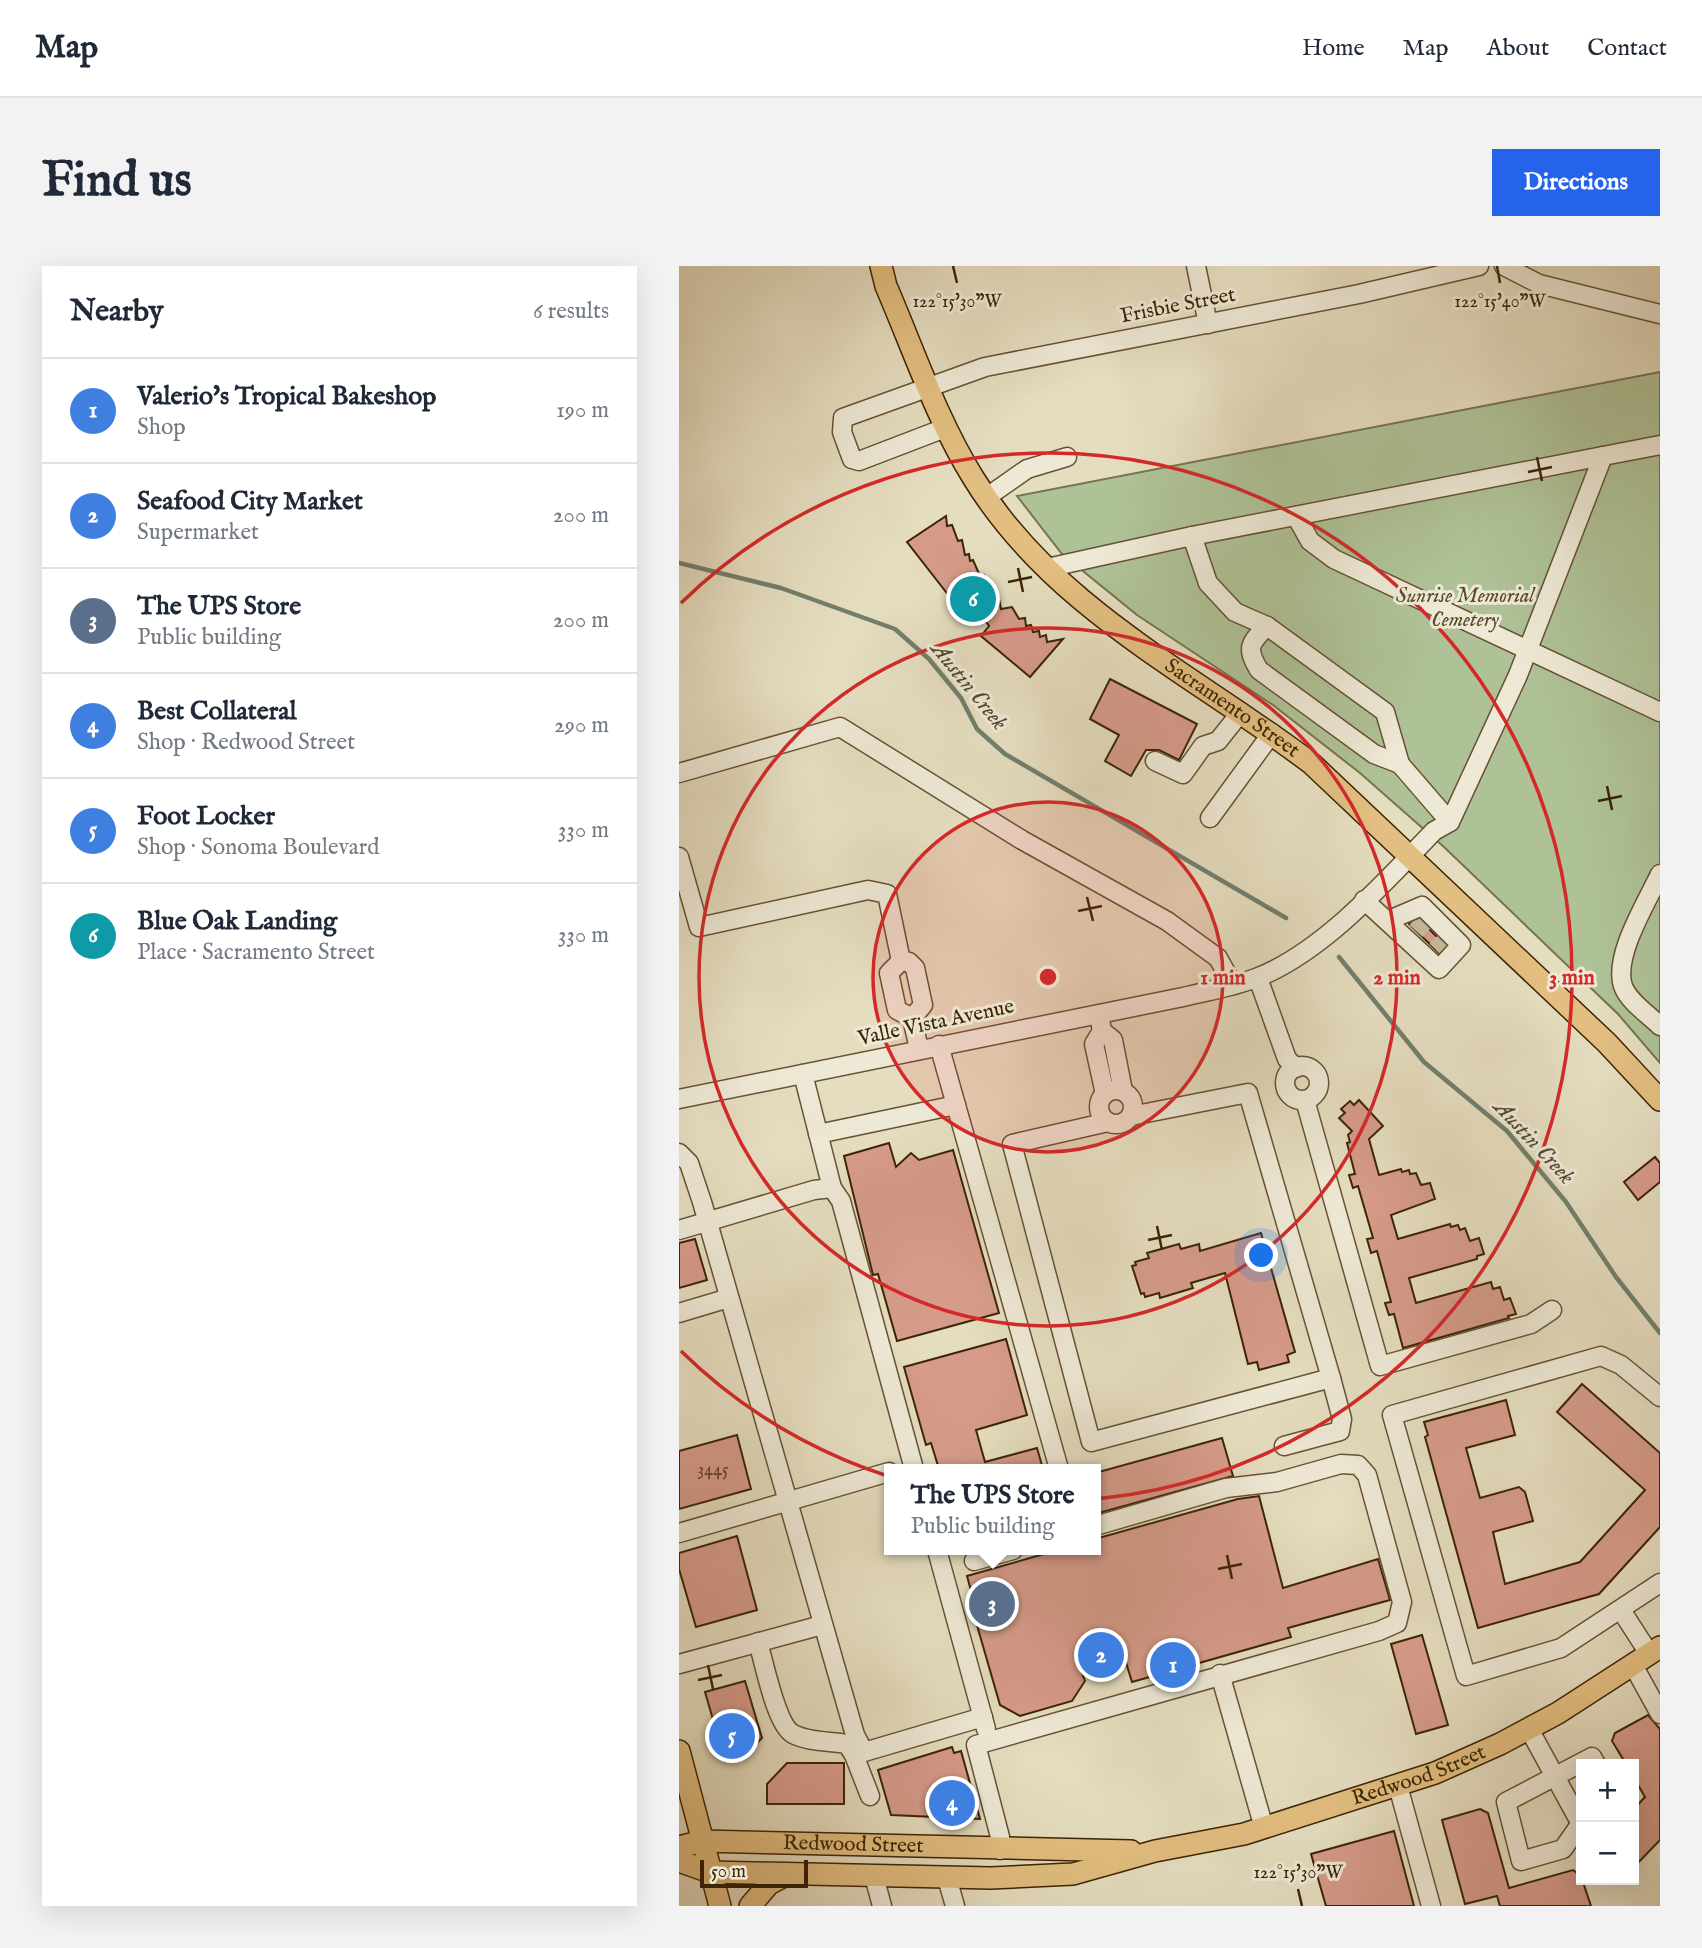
<!DOCTYPE html>
<html lang="en">
<head>
<meta charset="utf-8">
<style>
  body { margin:0; font-family:"IM FELL English",serif; background:#f2f2f3; color:#1f2937 }
  .controls { position:absolute; right:21px; bottom:21px; display:grid; overflow:hidden; border-radius:0px; box-shadow:0 7px 28px #0002 }
  .controls button { width:63px; height:63px; display:grid; place-items:center; padding:0; border:0; border-bottom:2px solid #e0e1e3; background:#fff; color:#1f2937; font:35px sans-serif }
  .scale { position:absolute; left:21px; bottom:18px; width:108px; box-sizing:border-box; padding-left:7px; border:4px solid #3c2404; border-top:0; font-size:19px; line-height:24px; white-space:nowrap; color:#3c2404; -webkit-text-stroke:5px #eee9d6; paint-order:stroke }
  .you { position:absolute; left:583px; top:990px; width:24px; height:24px; margin:-18px; border:5px solid #fff; border-radius:50%; background:#1a73e8; box-shadow:0 0 0 10px #1a73e833 }
  .badge { display:grid; place-items:center; width:46px; height:46px; border-radius:50%; background:#2563eb; color:#fff; font-size:23px; font-weight:700 }
  .pin { position:absolute; translate:-50% -50%; border:4px solid #fff; box-shadow:0 2px 7px #0006 }
  .popup { position:absolute; left:205px; top:1198px; width:217px; height:91px; box-sizing:border-box; display:grid; place-content:center; border-radius:0px; background:#fff; filter:drop-shadow(0 2px 5px #0005); font-size:23px; white-space:nowrap; color:#747a83 }
  .popup b { font-size:26px; color:#1f2937 }
  .popup::after { content:''; position:absolute; left:50%; top:100%; margin-left:-14px; border:14px solid transparent; border-top-color:#fff }
  .list { margin:0; padding:0; list-style:none }
  h2 { display:flex; justify-content:space-between; align-items:center; height:91px; margin:0; padding:0 28px; font-size:30px }
  h2 small { font-size:23px; font-weight:400; color:#747a83 }
  .list li { display:grid; grid-template-columns:46px 1fr auto; gap:21px; align-items:center; box-sizing:border-box; height:105px; padding:0 28px; border-top:2px solid #e0e1e3 }
  .list b { display:block; font-size:26px; white-space:nowrap }
  .list p { margin:0; font-size:23px; white-space:nowrap; color:#747a83 }
  .list em { font-size:23px; font-style:normal; color:#747a83 }
  .map { position:relative; flex:none; width:981px; height:1640px; overflow:hidden; border-radius:0px }
  header { display:flex; align-items:center; gap:42px; box-sizing:border-box; height:98px; padding:0 35px; background:#fff; border-bottom:2px solid #e0e1e3 }
  header strong { font-size:33px }
  nav { display:flex; gap:38px; margin-inline-start:auto; font-size:24px }
  .intro { display:flex; align-items:center; justify-content:space-between; box-sizing:border-box; height:168px; padding:0 42px }
  h1 { margin:0; font-size:49px }
  .button { padding:18px 32px; border-radius:0px; background:#2563eb; color:#fff; font-size:24px; font-weight:700 }
  main { display:flex; gap:42px; padding:0 42px }
  aside { flex:1; background:#fff; border-radius:0px; box-shadow:0 7px 28px #0002 }
  .map>svg:first-child { display:block }
  .green { fill:#afc297; stroke:#76734e; stroke-width:2 }
  .lines { fill:none; stroke-linecap:round; stroke-linejoin:round }
  .stream { stroke:#727f6d; stroke-width:4.5 }
  .building { fill:#d69b8a; stroke:#3c2404; stroke-width:2 }
  .minor-tunnel { stroke:#c3b89a; stroke-width:18; stroke-dasharray:18 9; stroke-linecap:butt }
  .minor-casing { stroke:#665233; stroke-width:21 }
  .major-casing { stroke:#3c2404; stroke-width:24 }
  .minor { stroke:#eee9d6; stroke-width:18 }
  .major { stroke:#e2be80; stroke-width:21 }
  .ticks { fill:none; stroke:#3c2404; stroke-width:2.5 }
  .ring { fill:none; stroke:#d62828; stroke-width:3.5 }
  .labels { text-anchor:middle; dominant-baseline:central; stroke-width:6; stroke-linejoin:round; paint-order:stroke }
  .number-label { font-size:18px; fill:#624226 }
  .street-label { font-size:21px; fill:#3c2404; stroke:#eee9d6 }
  .park-label { font-size:21px; font-style:italic; fill:#594c29; stroke:#eee9d6 }
  .water-label { font-size:23px; font-style:italic; fill:#524a30; stroke:#eee9d6 }
  .ticks-label { font-size:18px; text-anchor:middle; fill:#3c2404; stroke:#eee9d6; stroke-width:6; stroke-linejoin:round; paint-order:stroke }
  .centre { fill:#d62828; stroke:#eee9d6; stroke-width:3.5 }
  .ring-label { font-size:21px; text-anchor:middle; font-weight:bold; fill:#d62828; stroke:#eee9d6; stroke-width:6; stroke-linejoin:round; paint-order:stroke }
</style>
</head>
<body>
<header>
<strong>Map</strong>
<nav><a>Home</a><a>Map</a><a>About</a><a>Contact</a></nav>
</header>
<div class="intro"><h1>Find us</h1><a class="button">Directions</a></div>
<main>
<aside>
<h2>Nearby<small>6 results</small></h2>
<ul class="list">
<li><span class="badge" style="background:#3f7fe0">1</span><div><b>Valerio's Tropical Bakeshop</b><p>Shop</p></div><em>190 m</em></li>
<li><span class="badge" style="background:#3f7fe0">2</span><div><b>Seafood City Market</b><p>Supermarket</p></div><em>200 m</em></li>
<li><span class="badge" style="background:#5c6f8a">3</span><div><b>The UPS Store</b><p>Public building</p></div><em>200 m</em></li>
<li><span class="badge" style="background:#3f7fe0">4</span><div><b>Best Collateral</b><p>Shop · Redwood Street</p></div><em>290 m</em></li>
<li><span class="badge" style="background:#3f7fe0">5</span><div><b>Foot Locker</b><p>Shop · Sonoma Boulevard</p></div><em>330 m</em></li>
<li><span class="badge" style="background:#0f9aa8">6</span><div><b>Blue Oak Landing</b><p>Place · Sacramento Street</p></div><em>330 m</em></li>
</ul>
</aside>
<div class="map">
<svg width="981" height="1640" viewBox="0 0 981 1640">
  <rect width="100%" height="100%" fill="#e5ddc0"/>
  <filter id="stains"><feTurbulence type="fractalNoise" baseFrequency=".00286" numOctaves="4"/><feColorMatrix values="0 0 0 0 .2 0 0 0 0 .09 0 0 0 0 .02 0 0 0 .5 -.17"/></filter>
  <radialGradient id="worn" r=".72"><stop offset=".6" stop-color="#630" stop-opacity="0"/><stop offset="1" stop-color="#630" stop-opacity=".3"/></radialGradient>
  <!-- green -->
  <path class="green" d="M981 106V797L939 748 765 581 681 507 594 439 458 349 383 288 338 230Z"/>
  <g class="lines">
    <!-- stream -->
    <g class="stream">
      <path d="M0 297 102 322 216 363 250 393 282 432 298 463 326 488 607 652"/>
      <path d="M660 691 745 796 828 865 887 936 937 1011 981 1067"/>
    </g>
  </g>
  <!-- building -->
  <g class="building">
    <path d="M267 250 268 260 273 259 279 275 283 274 286 289 290 288 291 295 294 294 301 310 305 309 312 324 318 323 322 343 333 341 340 353 346 352 347 360 352 359 354 366 360 365 361 371 367 369 368 376 384 373 351 411 302 370 310 360 294 335 281 344 228 276Z"/>
    <path d="M431 413 518 458 500 494 480 484H467L452 510 426 495 440 469 411 453Z"/>
    <path d="M740 653 766 679 760 687 730 658Z"/>
    <path d="M680 834 704 860 690 873 700 909 722 903 723 906 730 904 731 908 737 907 742 919 751 917 756 933 712 949 719 973 771 958 772 961 779 959 781 964 786 962 791 975 800 972 805 988 798 990V993L730 1012 737 1037 812 1016 814 1023 821 1021 825 1034 831 1032 837 1048 829 1050 830 1052 724 1082 715 1048 710 1049 706 1037 712 1036 698 985 692 987 688 973 694 972 679 920 674 922 670 909 676 908 668 877 671 876 669 869 673 865 660 852 666 847 662 843 671 835 675 839Z"/>
    <path d="M210 877 217 901 232 887 240 894 274 884 320 1047 218 1075 199 1008 194 1009 165 890Z"/>
    <path d="M976 891 981 897V916L959 934 945 916Z"/>
    <path d="M582 967 616 1086 608 1089 610 1096 580 1104 578 1096 569 1098 546 1007 512 1017 514 1022 481 1032 480 1027 466 1031 465 1027 462 1028 453 1000 457 999 456 996 470 992 468 987 500 978 502 983 520 978 521 985Z"/>
    <path d="M16 973 28 1014 0 1022V977Z"/>
    <path d="M327 1073 348 1149 297 1164 306 1196 358 1182 364 1203H260L252 1177 247 1179 225 1101Z"/>
    <path d="M903 1118 981 1187V1261L920 1328 799 1362 746 1171 749 1169 745 1156 827 1134 836 1169 787 1182 801 1232 840 1221 846 1226 854 1255 814 1266 826 1318 901 1296 966 1224 878 1146Z"/>
    <path d="M58 1169 72 1223 0 1243V1185Z"/>
    <path d="M543 1172 554 1210 416 1248V1207Z"/>
    <path d="M580 1230 604 1322 699 1293 711 1334 609 1362 612 1371 453 1416 445 1390 401 1402 406 1415 393 1435 341 1450 321 1439 295 1349 298 1347 288 1310 379 1284H416V1273L559 1233Z"/>
    <path d="M58 1270 78 1344 17 1361 0 1303V1287Z"/>
    <path d="M743 1369 769 1459 737 1468 712 1378Z"/>
    <path d="M66 1415 83 1472 66 1489 46 1495 26 1426Z"/>
    <path d="M969 1449 981 1463V1574L955 1601V1543L966 1531 955 1512V1498H947L933 1475 936 1467Z"/>
    <path d="M273 1481 275 1487 282 1485 301 1553 212 1549 199 1504Z"/>
    <path d="M108 1497H165V1538H88V1518Z"/>
    <path d="M801 1543 809 1547 830 1622 894 1604 902 1610 912 1640H821L818 1630 786 1638 763 1554Z"/>
    <path d="M715 1565 735 1640H647L632 1588Z"/>
  </g>
  <g class="lines">
    <!-- minor-tunnel -->
    <g class="minor-tunnel">
      <path d="M737 665 747 654"/>
      <path d="M757 684 768 673"/>
    </g>
    <!-- minor casing -->
    <g class="minor-casing">
      <g id="minor">
        <path d="M517 0 529 58"/>
        <path d="M825 0 860 18 981 48"/>
        <path d="M266 162 180 195 173 193 163 166 164 152 306 101 680 28 800 0"/>
        <path d="M308 231 348 203 388 191"/>
        <path d="M617 250 631 275 655 293 981 446"/>
        <path d="M513 270 529 317 556 346 588 360 706 446 721 498 771 556"/>
        <path d="M368 302 513 270 924 190"/>
        <path d="M588 360C570 378 567 382 580 404L695 488 721 498"/>
        <path d="M476 495 504 508 524 480 539 475 562 446"/>
        <path d="M0 507 161 461 343 574 488 655 539 692 554 719"/>
        <path d="M531 552 593 467"/>
        <path d="M0 591 20 661 189 624 208 628 222 695"/>
        <path d="M981 608C968 636 934 690 944 720 949 735 970 749 981 760"/>
        <path d="M685 634 760 703 782 679 743 640 708 655"/>
        <path d="M579 712 608 793 617 802"/>
        <path d="M420 748 423 765 434 774 444 825"/>
        <path d="M233 752 244 739 236 702 230 696 222 695 210 707 218 744 233 752 240 783"/>
        <path d="M423 765 415 778 426 828"/>
        <path d="M260 779 380 1203"/>
        <circle cx="623" cy="817" r="17"/>
        <path d="M124 808 153 922"/>
        <circle cx="437" cy="841" r="17"/>
        <path d="M0 833 504 731C528 725 554 721 577 712 643 687 707 615 755 565L771 556 839 409 924 190 981 179"/>
        <path d="M626 834 701 1100 852 1058 873 1044"/>
        <path d="M452 850 569 827 652 1112"/>
        <path d="M429 856 333 878 412 1176 652 1112 663 1153 661 1165 605 1180"/>
        <path d="M139 868 277 839"/>
        <path d="M0 887 10 897 23 936 176 1469 185 1486 304 1451"/>
        <path d="M0 964 135 924 153 922 162 935 235 1203"/>
        <path d="M0 1047 50 1032"/>
        <path d="M981 1131 942 1099 922 1090 713 1149 787 1410 882 1382 981 1317"/>
        <path d="M0 1267 210 1206"/>
        <path d="M258 1284 307 1463"/>
        <path d="M295 1295 334 1284"/>
        <path d="M942 1344 971 1389"/>
        <path d="M79 1376C85 1396 97 1459 114 1468 129 1476 151 1475 168 1478L175 1489 182 1487"/>
        <path d="M0 1398 143 1359"/>
        <path d="M954 1399 981 1448"/>
        <path d="M541 1408 585 1562"/>
        <path d="M850 1463 902 1558"/>
        <path d="M175 1489 191 1530"/>
        <path d="M719 1520 752 1640"/>
        <path d="M902 1557 884 1583 842 1595 827 1536 913 1491 917 1498"/>
        <path d="M321 1584V1571L297 1479 700 1365 718 1357 723 1336 688 1209 679 1199 662 1198 598 1216 547 1222 416 1260"/>
        <path d="M195 1610 203 1640"/>
        <path d="M268 1612 276 1640"/>
      </g>
    </g>
    <!-- major casing -->
    <g class="major-casing">
      <g id="major">
        <path id="s1" d="M202 0 207 20C235 85 258 154 295 213 375 343 516 409 633 498L928 777 981 834"/>
        <path d="M0 1485 41 1640"/>
        <path id="s2" d="M0 1581 23 1575 452 1585"/>
        <path id="s3" d="M0 1595 31 1606 312 1612 394 1608 476 1585 565 1568 756 1507 821 1478 879 1447 981 1381"/>
        <path d="M71 1640 90 1618 109 1608"/>
      </g>
    </g>
    <!-- minor -->
    <use href="#minor" class="minor"/>
    <!-- major -->
    <use href="#major" class="major"/>
  </g>
  <!-- ticks -->
  <path class="ticks" d="M274 0 278 17M818 0 821 17M858 191 863 215M849 206 873 201M339 302 344 326M329 316 353 311M928 520 933 544M919 535 943 530M408 631 414 655M399 645 423 640M478 960 483 984M469 974 493 969M548 1289 553 1313M539 1303 563 1298M29 1399 34 1423M19 1414 43 1409M619 1623 623 1640"/>
  <!-- distance rings -->
  <circle cx="369" cy="711" r="175" fill="#d62828" fill-opacity=".12"/>
  <g class="ring">
    <circle cx="369" cy="711" r="175"/>
    <circle cx="369" cy="711" r="349"/>
    <path d="M2 337A524 524 0 1 1 2 1085"/>
  </g>
  <g class="labels">
    <!-- number labels -->
    <g class="number-label">
      <text x="34" y="1204">3445</text>
    </g>
    <!-- street labels -->
    <g class="street-label">
      <text transform="translate(499 40) rotate(-11)">Frisbie Street</text>
      <text stroke="none"><textPath href="#s1" startOffset="581">Sacramento Street</textPath></text>
      <text transform="translate(257 757) rotate(-12)">Valle Vista Avenue</text>
      <text stroke="none"><textPath href="#s3" startOffset="756">Redwood Street</textPath></text>
      <text stroke="none"><textPath href="#s2" startOffset="175">Redwood Street</textPath></text>
    </g>
    <!-- park labels -->
    <g class="park-label">
      <text x="786" y="330">Sunrise Memorial<tspan x="786" dy="24">Cemetery</tspan></text>
    </g>
    <!-- water labels -->
    <g class="water-label">
      <text transform="translate(290 420) rotate(51)">Austin Creek</text>
      <text transform="translate(855 876) rotate(47)">Austin Creek</text>
    </g>
  </g>
  <g class="ticks-label">
    <text x="278" y="41">122°15'30"W</text>
    <text x="821" y="41">122°15'40"W</text>
    <text x="619" y="1612">122°15'30"W</text>
  </g>
  <circle cx="369" cy="711" r="10" class="centre"/>
  <g class="ring-label">
    <text x="544" y="718">1 min</text>
    <text x="718" y="718">2 min</text>
    <text x="893" y="718">3 min</text>
  </g>
  <rect width="100%" height="100%" filter="url(#stains)"/>
  <rect width="100%" height="100%" fill="url(#worn)"/>
</svg>
<div class="controls">
<button>+</button>
<button>−</button>
</div>
<div class="scale">50 m</div>
<div class="you"></div>
<div class="pin badge" style="left:494px;top:1399px;background:#3f7fe0">1</div>
<div class="pin badge" style="left:422px;top:1389px;background:#3f7fe0">2</div>
<div class="pin badge" style="left:313px;top:1338px;background:#5c6f8a">3</div>
<div class="popup"><b>The UPS Store</b>Public building</div>
<div class="pin badge" style="left:273px;top:1537px;background:#3f7fe0">4</div>
<div class="pin badge" style="left:53px;top:1470px;background:#3f7fe0">5</div>
<div class="pin badge" style="left:294px;top:333px;background:#0f9aa8">6</div>
</div>
</main>
</body>
</html>
